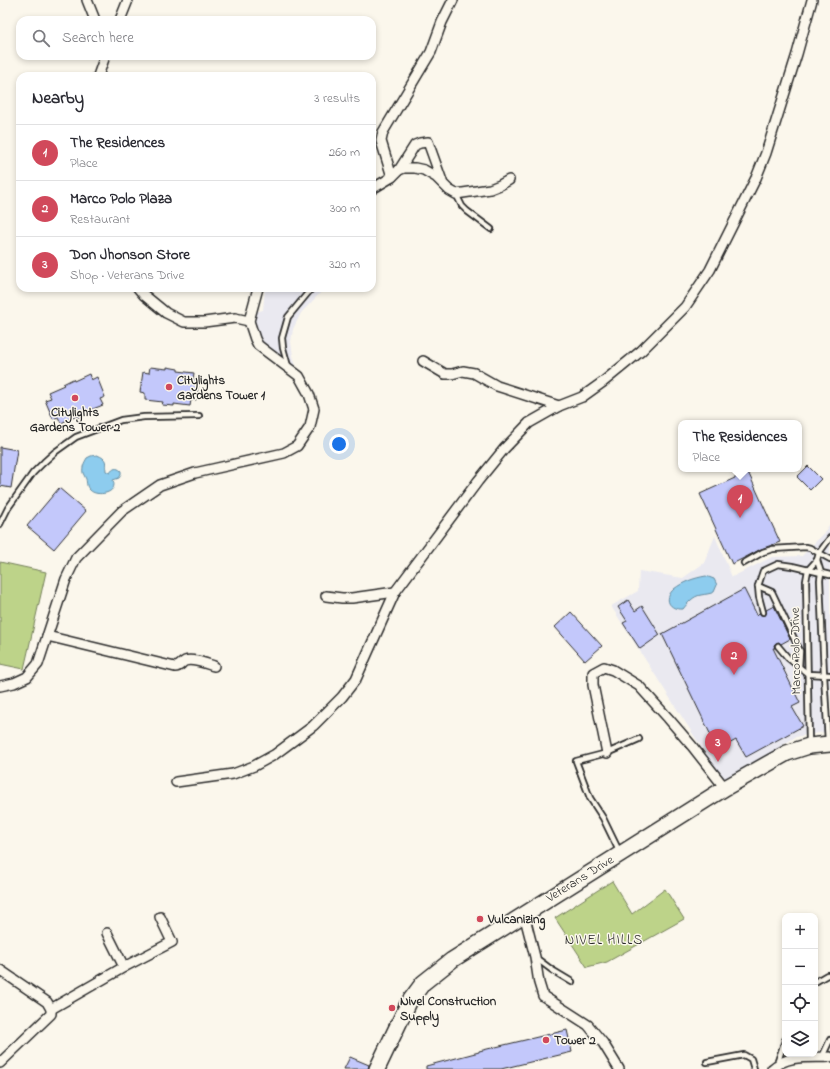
<!DOCTYPE html>
<html lang="en">
<head>
<meta charset="utf-8">
<style>
  body { margin:0; font-family:"Indie Flower",sans-serif; background:#f2f2f3; color:#2b2b33 }
  .controls { position:absolute; right:12px; bottom:12px; display:grid; overflow:hidden; border-radius:8px; box-shadow:0 2px 6px #0003 }
  .controls button { width:36px; height:36px; display:grid; place-items:center; padding:0; border:0; border-bottom:1px solid #e1e1e2; background:#fff; color:#2b2b33; font:20px sans-serif }
  .you { position:absolute; left:339px; top:444px; width:14px; height:14px; margin:-10px; border:3px solid #fff; border-radius:50%; background:#1a73e8; box-shadow:0 0 0 6px #1a73e833 }
  .badge { display:grid; place-items:center; width:26px; height:26px; border-radius:50%; background:#d1495b; color:#fff; font-size:13px; font-weight:700 }
  .pin { position:absolute; translate:-50% -33px; filter:drop-shadow(0 1px 2px #0008) }
  .pin::after { content:''; position:absolute; top:21px; width:14px; height:12px; background:inherit; clip-path:polygon(0 0,100% 0,50% 100%) }
  .popup { position:absolute; left:678px; top:420px; width:124px; height:52px; box-sizing:border-box; display:grid; place-content:center; border-radius:8px; background:#fff; filter:drop-shadow(0 1px 3px #0005); font-size:13px; white-space:nowrap; color:#7c7c81 }
  .popup b { font-size:15px; color:#2b2b33 }
  .popup::after { content:''; position:absolute; left:50%; top:100%; margin-left:-8px; border:8px solid transparent; border-top-color:#fff }
  .list { margin:0; padding:0; list-style:none }
  h2 { display:flex; justify-content:space-between; align-items:center; height:52px; margin:0; padding:0 16px; font-size:17px }
  h2 small { font-size:13px; font-weight:400; color:#7c7c81 }
  .list li { display:grid; grid-template-columns:26px 1fr auto; gap:12px; align-items:center; box-sizing:border-box; height:56px; padding:0 16px; border-top:1px solid #e1e1e2 }
  .list b { display:block; font-size:15px; white-space:nowrap }
  .list p { margin:0; font-size:13px; white-space:nowrap; color:#7c7c81 }
  .list em { font-size:13px; font-style:normal; color:#7c7c81 }
  .icon { flex:none; width:22px; height:22px; fill:none; stroke:currentColor; stroke-width:2; stroke-linecap:round; stroke-linejoin:round }
  .map { position:relative; flex:none; width:830px; height:1069px; overflow:hidden }
  .search { position:absolute; background:#fff; box-shadow:0 2px 6px #0003; left:16px; top:16px; width:360px; height:44px; display:flex; align-items:center; gap:10px; box-sizing:border-box; padding:0 14px; border-radius:12px; color:#7c7c81; font-size:15px }
  .panel { position:absolute; background:#fff; box-shadow:0 2px 6px #0003; left:16px; top:72px; width:360px; height:220px; border-radius:12px }
  .map>svg:first-child { display:block }
  .built { fill:#eae9f0 }
  .green { fill:#bdd389; stroke:#747f5a }
  .water { fill:#8dccee; stroke:#668ca0 }
  .building { fill:#c3c8fb; stroke:#2b2b2b }
  .lines { fill:none; stroke-linecap:round; stroke-linejoin:round }
  .service-casing { stroke:#2b2b2b; stroke-width:8 }
  .minor-casing { stroke:#2b2b2b; stroke-width:12 }
  .primary-casing { stroke:#2b2b2b; stroke-width:18 }
  .service { stroke:#fbf7ec; stroke-width:4.5 }
  .minor { stroke:#fbf7ec; stroke-width:9 }
  .primary { stroke:#fbf7ec; stroke-width:15 }
  .poi-dot { fill:#d1495b; stroke:#fbf7ec; stroke-width:1.5 }
  .labels { text-anchor:middle; dominant-baseline:central; stroke-width:3; stroke-linejoin:round; paint-order:stroke }
  .poi-label { font-size:13px; font-weight:bold; fill:#2b2b2b; stroke:#fbf7ec; text-anchor:start }
  .street-label { font-size:13px; fill:#2b2b2b; stroke:#fbf7ec }
  .neighbourhood-label { font-size:14px; letter-spacing:1px; fill:#2b2b2b; stroke:#fbf7ec }
</style>
</head>
<body>
<div class="map">
<svg width="830" height="1069" viewBox="0 0 830 1069">
  <rect width="100%" height="100%" fill="#fbf7ec"/>
  <filter id="ink" filterUnits="userSpaceOnUse"><feTurbulence type="fractalNoise" baseFrequency=".025" numOctaves="2"/><feDisplacementMap in="SourceGraphic" scale="8" xChannelSelector="R" yChannelSelector="G"/><feConvolveMatrix kernelMatrix="1 2 1 2 8 2 1 2 1" color-interpolation-filters="sRGB"/></filter>
  <g filter="url(#ink)">
    <!-- built -->
    <g class="built">
      <path d="M265 288H325L301 313 293 329 291 342 293 356 299 376 267 352 253 330 255 312 263 310Z"/>
      <path d="M830 524V731L795 737 726 783 707 756 611 606 638 591 639 571 683 578 704 563 715 536 732 577 772 557 802 556 823 534Z"/>
    </g>
    <!-- green -->
    <g class="green">
      <path d="M0 562 46 572 24 669 0 664Z"/>
      <path d="M612 881 632 914 665 889 684 919 607 962 587 967 555 918Z"/>
    </g>
    <!-- water -->
    <g class="water">
      <path d="M97 455C108 459 105 462 106 471L110 473C113 468 117 467 121 471V475L119 478 113 480C119 494 96 497 90 490 86 487 87 483 86 479 85 477 84 475 83 473 82 467 84 463 87 458L91 456Z"/>
      <path d="M706 576 714 579 717 585 714 592C710 594 706 594 701 595 693 596 688 603 683 609 669 610 663 599 674 589 683 582 694 578 706 576Z"/>
    </g>
    <!-- building -->
    <g class="building">
      <path d="M150 367 167 369V367L178 369V371L194 373 193 379H199L196 400H191L190 406 174 404V406L162 405 163 402 145 400V393L140 392 143 372 149 373Z"/>
      <path d="M89 374 91 380 97 377 105 397 100 399 103 405 88 411 89 413 78 418 77 416 61 423 58 417 53 419 45 400 51 398 48 392 64 385 63 384 73 379 74 381Z"/>
      <path d="M0 447 17 450 11 488 0 486Z"/>
      <path d="M808 466 821 479 810 490 797 477Z"/>
      <path d="M748 472 780 542 761 549 746 557 732 564 700 494Z"/>
      <path d="M59 488 86 511 54 549 27 526Z"/>
      <path d="M744 589 757 615 759 613 762 615H764L766 613V610L774 606 790 639 781 644 779 642 776 643 774 645 775 648H773L800 703 792 707 803 726 746 757 736 740 718 750 662 634Z"/>
      <path d="M628 600 635 611 642 606 660 635 640 649 623 623 627 621 618 607Z"/>
      <path d="M571 612 602 646 585 661 555 627Z"/>
      <path d="M567 1030 572 1052 501 1069H426V1066L479 1052V1051Z"/>
      <path d="M350 1057 369 1065 368 1069H344Z"/>
    </g>
    <g class="lines">
      <!-- service casing -->
      <g class="service-casing">
        <g id="service">
          <path d="M456 194 462 206 467 211 491 229"/>
          <path d="M288 366 283 348 282 338 288 317 312 288"/>
          <path d="M0 524 8 508 33 473 44 462 55 452 76 437 121 420 144 417 199 416"/>
          <path d="M817 560 821 573 820 580 824 675 828 741"/>
          <path d="M744 563 763 552 773 549 806 547 810 548 830 559"/>
          <path d="M758 586 772 592 800 651 799 667"/>
          <path d="M763 612 759 597 758 586 763 571 778 564 792 566 830 575"/>
          <path d="M778 646 788 658 808 674 830 675"/>
          <path d="M809 743 806 581 808 570 817 560 819 553 830 538"/>
          <path d="M619 851 603 818 590 798 576 761 607 753 639 739"/>
          <path d="M536 958 552 970 572 982"/>
          <path d="M815 982 827 975H830"/>
          <path d="M822 1057 830 1040"/>
          <path d="M707 1062 744 1055 751 1059 754 1069"/>
          <path d="M777 1064 785 1040"/>
        </g>
      </g>
      <!-- minor casing -->
      <g class="minor-casing">
        <g id="minor">
          <path d="M87 0 95 20"/>
          <path d="M120 20 128 0"/>
          <path d="M98 76 105 56"/>
          <path d="M399 170 415 145 420 143 428 142 442 181"/>
          <path d="M392 177 381 141 383 132 431 52 442 22 453 0"/>
          <path d="M372 189 392 177 399 170 404 168H415L424 170 436 177 449 190 456 194 490 189 500 185 509 180"/>
          <path d="M138 288 144 295 166 313 184 322H204L235 318 249 321"/>
          <path d="M423 361 445 374H452L463 371 474 373 497 386 559 406"/>
          <path d="M326 596 342 598H352L395 592"/>
          <path d="M47 636 175 667C180 667 181 663 185 661 192 658 207 664 214 666"/>
          <path d="M0 686 14 683 27 677 38 664 66 579 76 558 122 511 160 485 195 473 284 453 297 446 310 427 314 409 309 394 299 376 267 352 258 345 255 339 249 321 258 288"/>
          <path d="M607 753 593 685V673L604 667 613 670 639 686 668 718 692 746 725 788"/>
          <path d="M176 782 233 774 254 766 274 755 313 726 342 697 356 679 395 592 478 481 504 449 529 423 559 406 582 397 603 382 641 351 685 307 710 270 756 178 766 153 797 54 812 0"/>
          <path d="M524 914 535 957 539 983 543 996 588 1025 603 1043 619 1069"/>
          <path d="M107 933 124 967"/>
          <path d="M0 970 47 1002 51 1009V1014L0 1063"/>
          <path d="M51 1009 124 967 172 942 160 917"/>
          <path d="M772 1069C788 1054 810 1058 830 1057"/>
        </g>
      </g>
      <!-- primary casing -->
      <g class="primary-casing">
        <path id="primary" d="M377 1069 409 1002 423 983 452 960 725 788 787 753 809 746 830 744"/>
      </g>
      <!-- service -->
      <use href="#service" class="service"/>
      <!-- minor -->
      <use href="#minor" class="minor"/>
      <!-- primary -->
      <use href="#primary" class="primary"/>
    </g>
  </g>
  <!-- markers -->
  <g class="poi-dot">
    <circle cx="169" cy="387" r="4"/>
    <circle cx="75" cy="398" r="4"/>
    <circle cx="480" cy="919" r="4"/>
    <circle cx="392" cy="1008" r="4"/>
    <circle cx="546" cy="1040" r="4"/>
  </g>
  <g class="labels">
    <!-- poi labels -->
    <g class="poi-label">
      <text x="177" y="380">Citylights<tspan x="177" dy="15">Gardens Tower 1</tspan></text>
      <text x="75" y="412" text-anchor="middle">Citylights<tspan x="75" dy="15">Gardens Tower 2</tspan></text>
      <text x="488" y="919">Vulcanizing</text>
      <text x="400" y="1001">Nivel Construction<tspan x="400" dy="15">Supply</tspan></text>
      <text x="554" y="1040">Tower 2</text>
    </g>
    <!-- street labels -->
    <g class="street-label">
      <text transform="translate(796 651) rotate(-91)">Marco Polo Drive</text>
      <text transform="translate(580 879) rotate(-32)">Veterans Drive</text>
    </g>
    <!-- neighbourhood labels -->
    <g class="neighbourhood-label">
      <text x="604" y="940">NIVEL HILLS</text>
    </g>
  </g>
</svg>
<div class="controls">
<button>+</button>
<button>−</button>
<button><svg class="icon" aria-label="locate" viewBox="0 0 24 24"><circle cx="12" cy="12" r="6"/><path d="M12 2v4M12 18v4M2 12h4M18 12h4"/></svg></button>
<button><svg class="icon" aria-label="layers" viewBox="0 0 24 24"><path d="M12 4l9 5-9 5-9-5zM3 14l9 5 9-5"/></svg></button>
</div>
<div class="you"></div>
<div class="pin badge" style="left:740px;top:518px">1</div>
<div class="popup"><b>The Residences</b>Place</div>
<div class="pin badge" style="left:734px;top:675px">2</div>
<div class="pin badge" style="left:718px;top:762px">3</div>
<div class="search"><svg class="icon" aria-label="search" viewBox="0 0 24 24"><circle cx="10" cy="10" r="6"/><path d="M15 15l6 6"/></svg>Search here</div>
<section class="panel">
<h2>Nearby<small>3 results</small></h2>
<ul class="list">
<li><span class="badge">1</span><div><b>The Residences</b><p>Place</p></div><em>260 m</em></li>
<li><span class="badge">2</span><div><b>Marco Polo Plaza</b><p>Restaurant</p></div><em>300 m</em></li>
<li><span class="badge">3</span><div><b>Don Jhonson Store</b><p>Shop · Veterans Drive</p></div><em>320 m</em></li>
</ul>
</section>
</div>
</body>
</html>
